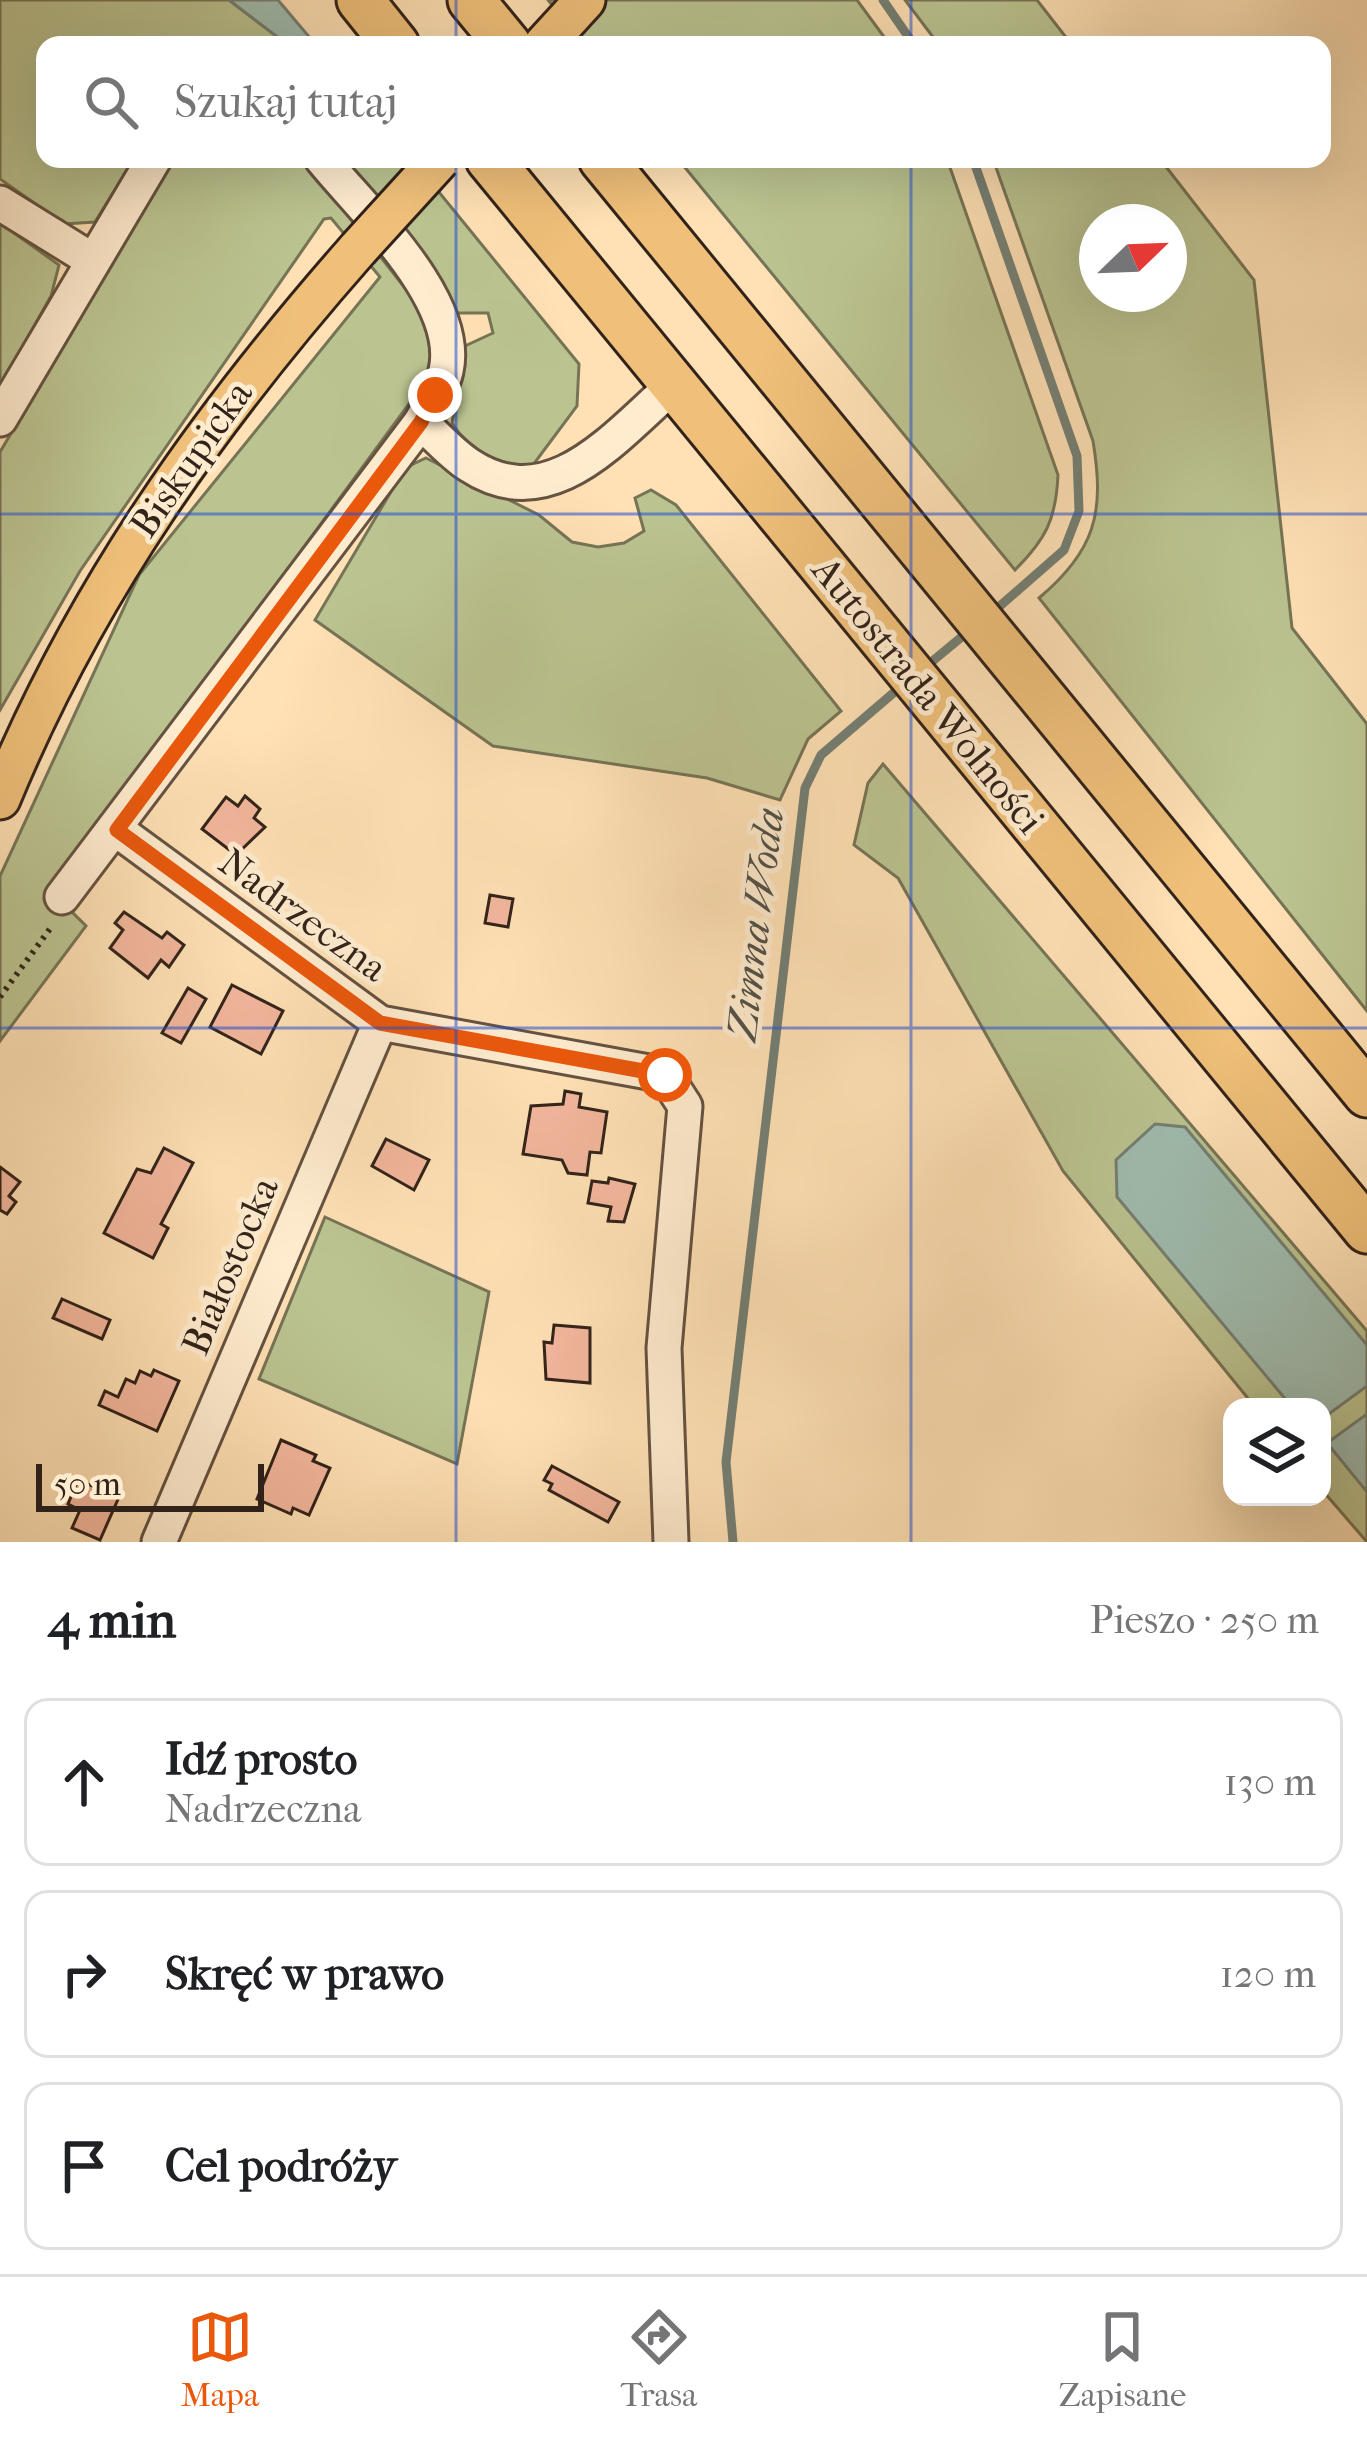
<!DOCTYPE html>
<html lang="pl">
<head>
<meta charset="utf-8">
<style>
  body { margin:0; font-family:"IM FELL French Canon",serif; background:#f2f2f2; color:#202124 }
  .controls { position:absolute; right:36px; bottom:36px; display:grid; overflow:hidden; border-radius:24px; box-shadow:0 12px 48px #0002 }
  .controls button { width:108px; height:108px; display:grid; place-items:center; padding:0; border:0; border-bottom:3px solid #e0e0e0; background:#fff; color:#202124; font:60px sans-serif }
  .compass { position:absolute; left:1079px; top:204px; width:108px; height:108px; border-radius:50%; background:#fff; box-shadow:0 12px 48px #0002; rotate:67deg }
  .scale { position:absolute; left:36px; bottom:30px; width:228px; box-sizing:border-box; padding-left:12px; border:6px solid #32231a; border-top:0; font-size:33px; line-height:42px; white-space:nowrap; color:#32231a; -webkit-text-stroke:9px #ffeccf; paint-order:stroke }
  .stop { position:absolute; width:36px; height:36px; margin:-27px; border:9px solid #ea580c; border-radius:50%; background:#fff }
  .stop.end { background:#ea580c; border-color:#fff; box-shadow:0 3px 12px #0008 }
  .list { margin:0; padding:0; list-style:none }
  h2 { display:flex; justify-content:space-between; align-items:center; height:156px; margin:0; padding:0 48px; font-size:51px }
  h2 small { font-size:39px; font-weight:400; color:#757577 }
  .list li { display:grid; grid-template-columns:78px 1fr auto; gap:36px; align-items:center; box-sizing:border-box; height:168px; margin:0 24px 24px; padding:0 24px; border:3px solid #e0e0e0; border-radius:24px }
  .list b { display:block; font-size:45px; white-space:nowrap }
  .list p { margin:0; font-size:39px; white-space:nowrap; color:#757577 }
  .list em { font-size:39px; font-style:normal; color:#757577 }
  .icon { flex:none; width:66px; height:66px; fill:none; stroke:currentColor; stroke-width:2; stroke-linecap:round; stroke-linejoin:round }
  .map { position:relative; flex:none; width:1367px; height:1542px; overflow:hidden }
  .search { position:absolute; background:#fff; box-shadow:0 12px 48px #0002; left:36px; right:36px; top:36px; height:132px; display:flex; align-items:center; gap:30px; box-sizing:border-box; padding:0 42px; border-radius:24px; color:#757577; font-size:45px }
  .sheet { height:732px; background:#fff }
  nav { display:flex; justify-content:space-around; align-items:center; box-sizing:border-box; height:168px; border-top:3px solid #e0e0e0; background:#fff; font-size:33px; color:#757577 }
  nav a { display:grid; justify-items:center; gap:6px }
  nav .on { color:#ea580c }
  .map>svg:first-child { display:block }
  .green { fill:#bbc491; stroke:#767456; stroke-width:3; fill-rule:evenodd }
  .water { fill:#a0bdb0; stroke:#747f74; stroke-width:3 }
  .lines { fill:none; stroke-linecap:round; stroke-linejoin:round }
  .stream { stroke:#747f74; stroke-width:9 }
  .building { fill:#f3b79d; stroke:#32231a; stroke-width:3 }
  .minor-casing { stroke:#655241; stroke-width:39 }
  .major-casing { stroke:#32231a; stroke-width:45 }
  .highway-casing { stroke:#32231a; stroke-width:51 }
  .path { stroke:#32231a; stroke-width:6; stroke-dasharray:3 6; stroke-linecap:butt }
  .minor { stroke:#ffeccf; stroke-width:33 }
  .major { stroke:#f0c07a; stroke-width:39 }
  .highway { stroke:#f0c07a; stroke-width:45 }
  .major-bridge-casing { stroke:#32231a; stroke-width:45; stroke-linecap:butt }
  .major-bridge { stroke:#f0c07a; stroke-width:39 }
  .route { stroke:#ea580c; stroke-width:15 }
  .grid { fill:none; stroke:#1d4ed8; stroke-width:3; stroke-opacity:0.55 }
  .labels { text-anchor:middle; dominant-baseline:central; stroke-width:10; stroke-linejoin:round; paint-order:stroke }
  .street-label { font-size:39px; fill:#32231a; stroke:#ffeccf }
  .water-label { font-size:42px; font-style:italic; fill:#535147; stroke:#ffeccf }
</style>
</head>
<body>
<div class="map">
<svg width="1367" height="1542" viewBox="0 0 1367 1542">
  <rect width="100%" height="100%" fill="#ffe1b5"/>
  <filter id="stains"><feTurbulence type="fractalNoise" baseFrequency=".00167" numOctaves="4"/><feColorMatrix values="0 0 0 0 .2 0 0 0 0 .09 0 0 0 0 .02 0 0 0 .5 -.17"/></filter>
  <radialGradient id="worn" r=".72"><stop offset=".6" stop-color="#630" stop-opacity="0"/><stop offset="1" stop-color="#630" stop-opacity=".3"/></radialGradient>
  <!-- green -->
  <g class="green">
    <path d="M0 0H229L288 45H45V159H134L95 222 64 224 0 179Z"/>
    <path d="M548 0H857L890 45H585Z"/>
    <path d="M905 0H1037L1072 45H939Z"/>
    <path d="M174 159H303L424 312 432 338 428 378 51 891 86 926 0 1041V876L139 575 380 277 331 218 324 219 80 571 0 710V452Z"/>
    <path d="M343 159H412L579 364 577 406 530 469C496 461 471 453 452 423L465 346 493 333 488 313H457L441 279Z"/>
    <path d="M678 159H947L1058 475C1056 519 1046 539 1015 570Z"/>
    <path d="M993 159H1160L1254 280 1292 628 1367 724V1011L1039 598C1095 551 1105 513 1093 441ZM1097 222H1169V294H1097Z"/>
    <path d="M0 223 59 265 51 296 0 387Z"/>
    <path d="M426 458 539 515 572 542 598 547 624 543 644 531 635 498 651 490 676 505 841 711 808 739 780 800 707 778 493 746 315 620 405 468Z"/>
    <path d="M883 764 1367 1331V1542L1322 1490V1407H1255L1063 1171 898 878 854 845 868 783Z"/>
    <path d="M325 1217 489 1292 457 1464 259 1379Z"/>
  </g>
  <!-- water -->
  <g class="water">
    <path d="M229 0H278L316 45H288Z"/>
    <path d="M1155 1124 1185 1127 1367 1345V1386L1322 1419V1407H1292L1117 1197 1116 1160Z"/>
    <path d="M1367 1414V1492L1327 1443Z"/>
  </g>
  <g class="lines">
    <!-- stream -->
    <g class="stream">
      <path d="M883 0 914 45"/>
      <path d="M973 159 1077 456 1079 511 1064 550 993 612"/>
      <path d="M923 669 970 630"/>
      <path d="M733 1542 726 1462 805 788 821 755 905 683"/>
    </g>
  </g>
  <!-- building -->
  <g class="building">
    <path d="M245 796 260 809 254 818 265 827 236 855 202 829 226 797 238 806Z"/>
    <path d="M490 895 513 899 508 927 485 923Z"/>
    <path d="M124 912 162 938 167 932 184 945 169 967 161 960 148 978 110 948 123 930 115 923Z"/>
    <path d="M232 985 283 1011 261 1054 210 1027Z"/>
    <path d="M188 988 206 999 181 1043 162 1033Z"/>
    <path d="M565 1091 581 1094 579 1107 607 1112 601 1153 590 1152 587 1175 568 1173 562 1160 523 1154 531 1106 563 1104Z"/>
    <path d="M386 1139 429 1160 414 1190 372 1166Z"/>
    <path d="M164 1148 193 1163 161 1224 168 1228 153 1258 104 1233 137 1169 151 1173Z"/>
    <path d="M0 1167 20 1182 9 1196 16 1202 7 1214 0 1210Z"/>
    <path d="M609 1178 635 1184 624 1222 608 1221 611 1207 588 1203 592 1181 608 1183Z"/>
    <path d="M62 1299 110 1320 102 1339 53 1318Z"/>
    <path d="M554 1325 590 1328V1383L546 1379 544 1342 552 1343Z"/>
    <path d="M154 1370 179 1381 157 1431 99 1405 105 1391 118 1397 126 1379 135 1383 140 1371 151 1376Z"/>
    <path d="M281 1440 316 1455 313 1461 330 1468 309 1515 293 1508 291 1514 257 1499Z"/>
    <path d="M552 1466 619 1502 608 1522 549 1490 552 1484 544 1480Z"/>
    <path d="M78 1480 119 1497 100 1540 72 1528 80 1510 68 1504Z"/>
  </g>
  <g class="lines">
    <!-- minor casing -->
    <g class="minor-casing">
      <g id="minor">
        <path d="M0 203 92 260"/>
        <path d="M0 419 154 159"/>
        <path d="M421 422C436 436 452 454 469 465 551 519 616 435 674 385"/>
        <path d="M117 830 380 1023 665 1075 685 1106 664 1348 671 1542"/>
        <path d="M62 897 421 422C429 406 442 389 446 371 462 300 364 211 322 159"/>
        <path d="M159 1542 380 1023"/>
      </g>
    </g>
    <!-- major casing -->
    <g class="major-casing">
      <g id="major">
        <path d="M544 45 585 0"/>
        <path d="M0 799C86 590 210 417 358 249"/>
      </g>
    </g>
    <!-- highway casing -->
    <g class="highway-casing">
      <g id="highway">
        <path d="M360 0 396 45"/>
        <path d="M471 0 508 45"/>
        <path d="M489 159 1367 1230"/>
        <path d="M602 159 1367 1094"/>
      </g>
    </g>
    <!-- path -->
    <path class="path" d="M0 997 52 926"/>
    <!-- minor -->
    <use href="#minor" class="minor"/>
    <!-- major -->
    <use href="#major" class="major"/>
    <!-- highway -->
    <use href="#highway" class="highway"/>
    <!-- major-bridge casing -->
    <g class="major-bridge-casing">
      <path id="major-bridge" d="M358 249 440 159"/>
    </g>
    <!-- major-bridge -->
    <use href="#major-bridge" class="major-bridge"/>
  </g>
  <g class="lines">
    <!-- route -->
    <path class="route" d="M435 395 421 422 117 830 380 1023 665 1075"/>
  </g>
  <!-- grid -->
  <path class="grid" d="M456 0V45M911 0V45M456 159V1542M911 159V1542M0 514H1367M0 1028H1367"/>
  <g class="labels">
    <!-- street labels -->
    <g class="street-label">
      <text transform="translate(191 459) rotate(-55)">Biskupicka</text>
      <text transform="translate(928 695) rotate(51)">Autostrada Wolności</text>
      <text transform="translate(303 915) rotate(36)">Nadrzeczna</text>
      <text transform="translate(230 1266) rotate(-67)">Białostocka</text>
    </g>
    <!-- water labels -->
    <g class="water-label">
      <text transform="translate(756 924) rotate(-83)">Zimna Woda</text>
    </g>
  </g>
  <rect width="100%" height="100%" filter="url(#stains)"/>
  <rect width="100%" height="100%" fill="url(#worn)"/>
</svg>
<div class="controls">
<button><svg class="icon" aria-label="layers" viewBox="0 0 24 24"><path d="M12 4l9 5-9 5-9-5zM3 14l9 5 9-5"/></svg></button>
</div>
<svg class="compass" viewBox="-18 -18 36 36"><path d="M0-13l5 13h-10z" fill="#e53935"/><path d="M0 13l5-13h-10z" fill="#757577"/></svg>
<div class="scale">50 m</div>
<div class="stop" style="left:665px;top:1075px"></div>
<div class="stop end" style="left:435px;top:395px"></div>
<div class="search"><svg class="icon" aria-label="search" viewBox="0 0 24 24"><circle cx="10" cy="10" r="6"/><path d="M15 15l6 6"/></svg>Szukaj tutaj</div>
</div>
<section class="sheet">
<h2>4 min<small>Pieszo · 250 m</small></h2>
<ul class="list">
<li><svg class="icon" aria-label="ahead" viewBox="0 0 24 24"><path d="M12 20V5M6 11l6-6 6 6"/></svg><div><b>Idź prosto</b><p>Nadrzeczna</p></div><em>130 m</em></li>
<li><svg class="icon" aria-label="right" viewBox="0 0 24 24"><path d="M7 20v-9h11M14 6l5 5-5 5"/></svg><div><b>Skręć w prawo</b></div><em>120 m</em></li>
<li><svg class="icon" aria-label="arrive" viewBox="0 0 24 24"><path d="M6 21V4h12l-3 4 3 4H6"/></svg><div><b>Cel podróży</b></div></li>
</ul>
</section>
<nav>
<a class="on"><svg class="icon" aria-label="map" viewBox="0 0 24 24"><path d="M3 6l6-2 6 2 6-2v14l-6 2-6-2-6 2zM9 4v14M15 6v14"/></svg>Mapa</a>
<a><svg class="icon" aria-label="directions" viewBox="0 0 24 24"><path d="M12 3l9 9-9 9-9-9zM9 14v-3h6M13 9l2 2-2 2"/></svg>Trasa</a>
<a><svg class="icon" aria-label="saved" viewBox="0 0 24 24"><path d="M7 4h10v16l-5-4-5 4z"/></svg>Zapisane</a>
</nav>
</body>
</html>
